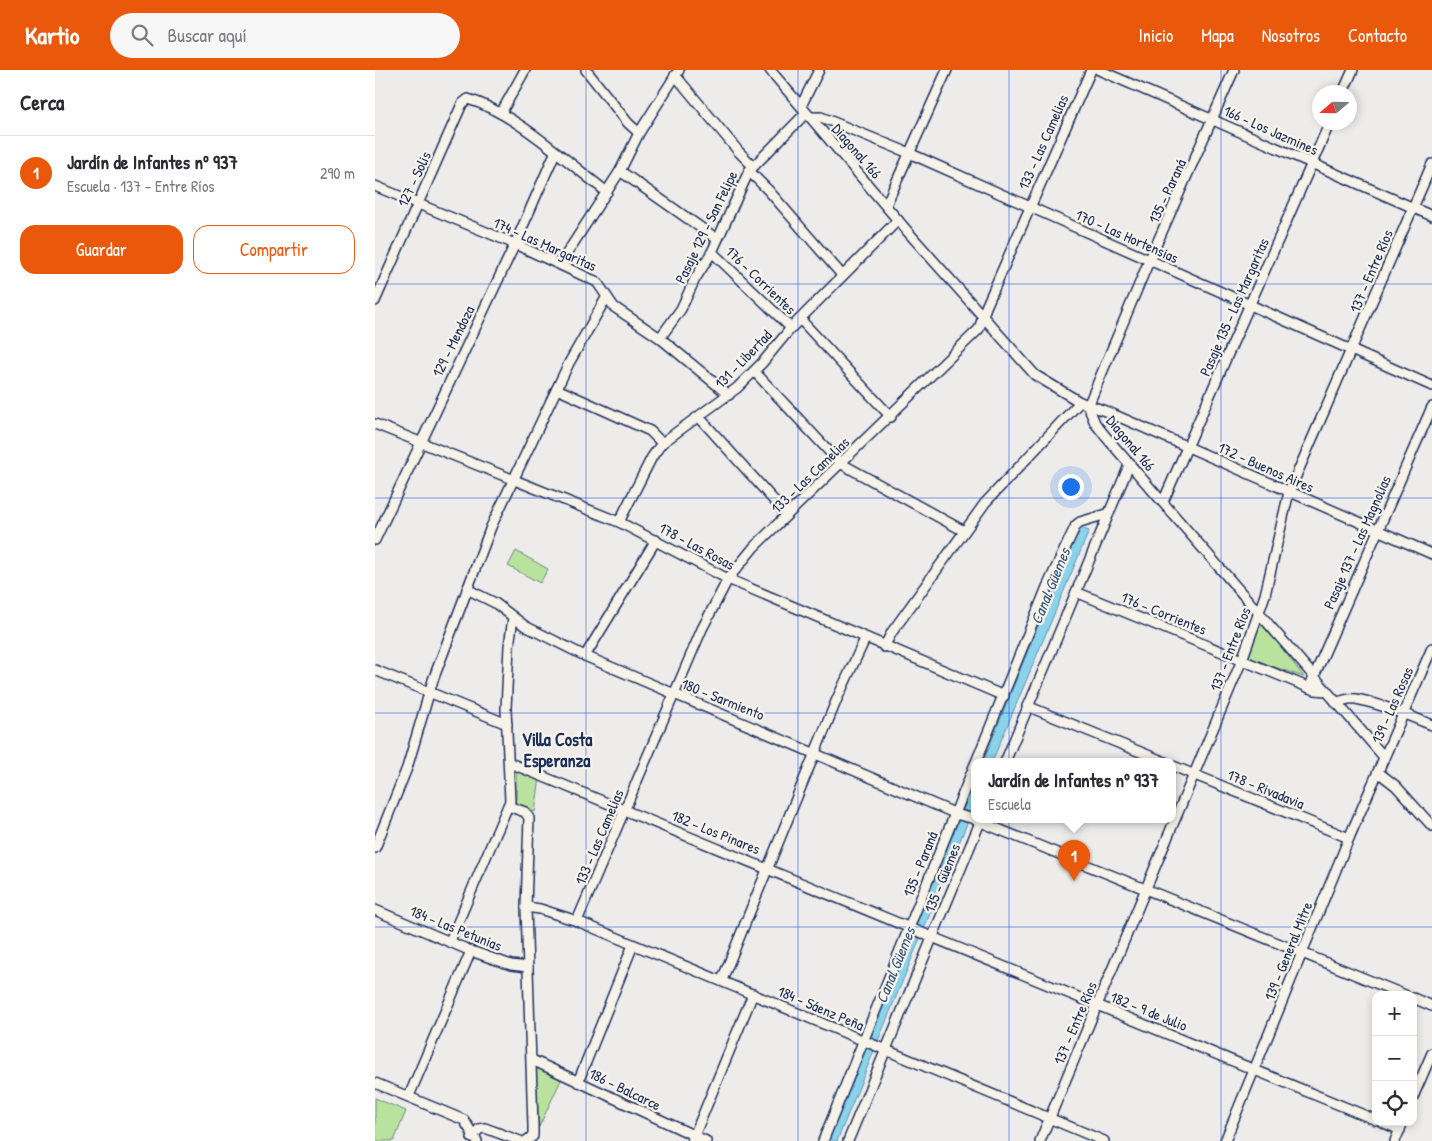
<!DOCTYPE html>
<html lang="es">
<head>
<meta charset="utf-8">
<style>
  body { margin:0; font-family:"Patrick Hand",sans-serif; background:#f7f7f7; color:#2b2b33 }
  .controls { position:absolute; right:15px; bottom:15px; display:grid; overflow:hidden; border-radius:10px; box-shadow:0 2px 8px #0003 }
  .controls button { width:45px; height:45px; display:grid; place-items:center; padding:0; border:0; border-bottom:1px solid #e1e1e2; background:#fff; color:#2b2b33; font:25px sans-serif }
  .compass { position:absolute; left:937px; top:15px; width:45px; height:45px; border-radius:50%; background:#fff; box-shadow:0 2px 8px #0003; rotate:250deg }
  .you { position:absolute; left:695px; top:416px; width:18px; height:18px; margin:-12px; border:4px solid #fff; border-radius:50%; background:#1a73e8; box-shadow:0 0 0 8px #1a73e833 }
  .badge { display:grid; place-items:center; width:32px; height:32px; border-radius:50%; background:#ea580c; color:#fff; font-size:16px; font-weight:700 }
  .pin { position:absolute; translate:-50% -41px; filter:drop-shadow(0 1px 2px #0008) }
  .pin::after { content:''; position:absolute; top:26px; width:18px; height:15px; background:inherit; clip-path:polygon(0 0,100% 0,50% 100%) }
  .popup { position:absolute; left:596px; top:688px; width:205px; height:65px; box-sizing:border-box; display:grid; place-content:center; border-radius:10px; background:#fff; filter:drop-shadow(0 1px 4px #0005); font-size:16px; white-space:nowrap; color:#7c7c81 }
  .popup b { font-size:19px; color:#2b2b33 }
  .popup::after { content:''; position:absolute; left:50%; top:100%; margin-left:-10px; border:10px solid transparent; border-top-color:#fff }
  .list { margin:0; padding:0; list-style:none }
  h2 { display:flex; justify-content:space-between; align-items:center; height:65px; margin:0; padding:0 20px; font-size:21px }
  h2 small { font-size:16px; font-weight:400; color:#7c7c81 }
  .list li { display:grid; grid-template-columns:32px 1fr auto; gap:15px; align-items:center; box-sizing:border-box; height:75px; padding:0 20px; border-top:1px solid #e1e1e2 }
  .list b { display:block; font-size:19px; white-space:nowrap }
  .list p { margin:0; font-size:16px; white-space:nowrap; color:#7c7c81 }
  .list em { font-size:16px; font-style:normal; color:#7c7c81 }
  .actions { display:flex; gap:10px; padding:15px 20px }
  .actions a { flex:1; padding:11px 0; border:1px solid #ea580c; border-radius:15px; text-align:center; font-size:18px; color:#ea580c }
  .actions .main { background:#ea580c; color:#fff }
  .icon { flex:none; width:28px; height:28px; fill:none; stroke:currentColor; stroke-width:2; stroke-linecap:round; stroke-linejoin:round }
  .map { position:relative; flex:none; width:1057px; height:1071px; overflow:hidden }
  header { display:flex; align-items:center; gap:30px; box-sizing:border-box; height:70px; padding:0 25px; background:#ea580c; color:#fff }
  header strong { font-size:24px }
  nav { display:flex; gap:28px; margin-inline-start:auto; font-size:18px }
  .search { width:350px; height:45px; background:#f7f7f7; display:flex; align-items:center; gap:12px; box-sizing:border-box; padding:0 18px; border-radius:28px; color:#7c7c81; font-size:19px }
  main { display:flex }
  aside { flex:1; background:#fff }
  .map>svg:first-child { display:block }
  .green { fill:#b9e29e; stroke:#6a887e }
  .water { fill:#8ad3eb; stroke:#5e91b3 }
  .lines { fill:none; stroke-linecap:round; stroke-linejoin:round }
  .minor-casing { stroke:#1b2f5e; stroke-width:12 }
  .minor { stroke:#f7f3e8; stroke-width:9 }
  .grid { fill:none; stroke:#1d4ed8; stroke-width:1; stroke-opacity:0.55 }
  .labels { text-anchor:middle; dominant-baseline:central; stroke-width:4.5; stroke-linejoin:round; paint-order:stroke }
  .street-label { font-size:15px; fill:#1b2f5e; stroke:#f7f3e8 }
  .water-label { font-size:16px; font-style:italic; fill:#375881; stroke:#f7f3e8 }
  .quarter-label { font-size:18px; font-weight:bold; fill:#1b2f5e; stroke:#f7f3e8 }
</style>
</head>
<body>
<header>
<strong>Kartio</strong>
<div class="search"><svg class="icon" aria-label="search" viewBox="0 0 24 24"><circle cx="10" cy="10" r="6"/><path d="M15 15l6 6"/></svg>Buscar aquí</div>
<nav><a>Inicio</a><a>Mapa</a><a>Nosotros</a><a>Contacto</a></nav>
</header>
<main>
<aside>
<h2>Cerca<small></small></h2>
<ul class="list">
<li><span class="badge">1</span><div><b>Jardín de Infantes nº 937</b><p>Escuela · 137 - Entre Ríos</p></div><em>290 m</em></li>
</ul>
<div class="actions"><a class="main">Guardar</a><a>Compartir</a></div>
</aside>
<div class="map">
<svg width="1057" height="1071" viewBox="0 0 1057 1071">
  <rect width="100%" height="100%" fill="#eeeceb"/>
  <filter id="ink" filterUnits="userSpaceOnUse"><feTurbulence type="fractalNoise" baseFrequency=".02" numOctaves="2"/><feDisplacementMap in="SourceGraphic" scale="10" xChannelSelector="R" yChannelSelector="G"/><feConvolveMatrix kernelMatrix="1 2 1 2 8 2 1 2 1" color-interpolation-filters="sRGB"/></filter>
  <g filter="url(#ink)">
    <!-- green -->
    <g class="green">
      <path d="M141 481 173 499 165 513 133 496Z"/>
      <path d="M886 550 929 607 873 588Z"/>
      <path d="M141 697 165 708 160 742 137 737 141 729Z"/>
      <path d="M160 996 186 1010 164 1057Z"/>
      <path d="M0 1028 31 1041 19 1071H0Z"/>
    </g>
    <!-- water -->
    <g class="water">
      <path d="M706 458 714 461 617 692H608L688 494Z"/>
      <path d="M600 711V734L462 1071H451Z"/>
    </g>
    <g class="lines">
      <!-- minor casing -->
      <g class="minor-casing">
        <g id="minor">
          <path d="M211 0 253 53 264 63"/>
          <path d="M395 0 533 162 660 305 705 332 733 342 1057 484"/>
          <path d="M724 0 1057 146"/>
          <path d="M300 5 364 82 378 96"/>
          <path d="M968 22 978 0"/>
          <path d="M426 36 444 0"/>
          <path d="M126 43 150 0"/>
          <path d="M435 47H446L534 83 1057 316"/>
          <path d="M245 101 342 169"/>
          <path d="M374 101 394 121 467 205"/>
          <path d="M0 116 140 174 222 212 239 237 285 268 354 325"/>
          <path d="M511 135 572 0"/>
          <path d="M337 182 416 258"/>
          <path d="M185 194 245 101 264 63 304 0"/>
          <path d="M0 231 87 34 93 29C140 43 192 92 232 122"/>
          <path d="M425 249 516 347"/>
          <path d="M285 268 306 239 320 209 337 182 374 101 431 43"/>
          <path d="M379 301 465 393 589 461"/>
          <path d="M182 319 275 361 287 373"/>
          <path d="M713 336 720 353 731 367 1009 687"/>
          <path d="M713 336 774 191 859 0"/>
          <path d="M324 347 412 445"/>
          <path d="M0 354 244 452 353 509 629 626"/>
          <path d="M788 432 955 52"/>
          <path d="M244 452 277 387 287 373 362 318 388 292 416 258 523 150"/>
          <path d="M0 470 140 174 180 83"/>
          <path d="M92 519 120 533 150 556 210 586 584 745 600 749"/>
          <path d="M701 522 940 620 951 621"/>
          <path d="M509 577 517 562 610 433 705 332"/>
          <path d="M210 586 281 470"/>
          <path d="M0 600 132 654"/>
          <path d="M934 618 1057 337"/>
          <path d="M961 633C968 630 974 628 981 629 1004 633 1035 646 1057 655"/>
          <path d="M652 636 790 692"/>
          <path d="M601 692 672 517 701 455 705 452 732 444"/>
          <path d="M630 692 755 393"/>
          <path d="M135 693 1001 1050"/>
          <path d="M798 696 974 768"/>
          <path d="M1003 702 1021 716 1057 756"/>
          <path d="M133 736 150 742 154 748 151 837 158 1056V1066L151 1071"/>
          <path d="M601 750 1030 925"/>
          <path d="M0 778 32 698 58 610 116 457 194 293 231 228"/>
          <path d="M151 837 165 839 202 851 729 1071"/>
          <path d="M0 840 96 881 136 895 153 897"/>
          <path d="M202 851 327 559 353 509 379 477 604 259 611 237 716 0"/>
          <path d="M75 871 135 731 131 639 134 576 138 548"/>
          <path d="M347 910 462 629 490 569"/>
          <path d="M1038 928 1057 936"/>
          <path d="M157 990 331 1071"/>
          <path d="M203 1012 258 875"/>
          <path d="M0 1013 89 1050 102 1071"/>
          <path d="M34 1026 96 881"/>
          <path d="M1038 1027 1057 983"/>
          <path d="M1007 1052 1025 1060"/>
          <path d="M97 1068 104 1059 110 1058 145 1071"/>
          <path d="M317 1071 378 924"/>
          <path d="M448 1071 600 694"/>
          <path d="M473 1071 606 750"/>
          <path d="M665 1071 867 590 890 525 914 422 1057 94"/>
          <path d="M850 1071 974 768 1057 578"/>
          <path d="M1020 1071 1028 1052"/>
        </g>
      </g>
      <!-- minor -->
      <use href="#minor" class="minor"/>
    </g>
  </g>
  <!-- grid -->
  <path class="grid" d="M211 0V1071M423 0V1071M634 0V1071M846 0V1071M0 214H1057M0 428H1057M0 643H1057M0 857H1057"/>
  <g class="labels">
    <!-- street labels -->
    <g class="street-label">
      <text transform="translate(896 60) rotate(24)">166 - Los Jazmines</text>
      <text transform="translate(668 72) rotate(-66)">133 - Las Camelias</text>
      <text transform="translate(482 81) rotate(49)">Diagonal 166</text>
      <text transform="translate(39 109) rotate(-65)">127 - Solis</text>
      <text transform="translate(792 121) rotate(-65)">135 - Paraná</text>
      <text transform="translate(331 157) rotate(-64)">Pasaje 129 - San Felipe</text>
      <text transform="translate(752 166) rotate(24)">170 - Las Hortensias</text>
      <text transform="translate(170 174) rotate(24)">174 - Las Margaritas</text>
      <text transform="translate(996 201) rotate(-67)">137 - Entre Ríos</text>
      <text transform="translate(386 210) rotate(44)">176 - Corrientes</text>
      <text transform="translate(859 237) rotate(-66)">Pasaje 135 - Las Margaritas</text>
      <text transform="translate(78 271) rotate(-64)">129 - Mendoza</text>
      <text transform="translate(368 289) rotate(-46)">131 - Libertad</text>
      <text transform="translate(756 373) rotate(50)">Diagonal 166</text>
      <text transform="translate(891 397) rotate(24)">172 - Buenos Aires</text>
      <text transform="translate(435 405) rotate(-44)">133 - Las Camelias</text>
      <text transform="translate(982 472) rotate(-66)">Pasaje 137 - Las Magnolias</text>
      <text transform="translate(322 476) rotate(28)">178 - Las Rosas</text>
      <text transform="translate(789 543) rotate(22)">176 - Corrientes</text>
      <text transform="translate(855 579) rotate(-69)">137 - Entre Ríos</text>
      <text transform="translate(348 629) rotate(22)">180 - Sarmiento</text>
      <text transform="translate(1017 635) rotate(-66)">139 - Las Rosas</text>
      <text transform="translate(891 719) rotate(22)">178 - Rivadavia</text>
      <text transform="translate(341 762) rotate(22)">182 - Los Pinares</text>
      <text transform="translate(224 767) rotate(-67)">133 - Las Camelias</text>
      <text transform="translate(545 794) rotate(-68)">135 - Paraná</text>
      <text transform="translate(567 808) rotate(-68)">135 - Güemes</text>
      <text transform="translate(81 858) rotate(22)">184 - Las Petunias</text>
      <text transform="translate(913 881) rotate(-68)">139 - General Mitre</text>
      <text transform="translate(446 938) rotate(23)">184 - Sáenz Peña</text>
      <text transform="translate(774 941) rotate(22)">182 - 9 de Julio</text>
      <text transform="translate(700 953) rotate(-67)">137 - Entre Ríos</text>
      <text transform="translate(250 1019) rotate(26)">186 - Balcarce</text>
    </g>
    <!-- water labels -->
    <g class="water-label">
      <text transform="translate(675 516) rotate(-68)">Canal Güemes</text>
      <text transform="translate(520 895) rotate(-68)">Canal Güemes</text>
    </g>
    <!-- quarter labels -->
    <g class="quarter-label">
      <text x="182" y="669">Villa Costa<tspan x="182" dy="21">Esperanza</tspan></text>
    </g>
  </g>
</svg>
<div class="controls">
<button>+</button>
<button>−</button>
<button><svg class="icon" aria-label="locate" viewBox="0 0 24 24"><circle cx="12" cy="12" r="6"/><path d="M12 2v4M12 18v4M2 12h4M18 12h4"/></svg></button>
</div>
<svg class="compass" viewBox="-18 -18 36 36"><path d="M0-13l5 13h-10z" fill="#e53935"/><path d="M0 13l5-13h-10z" fill="#7c7c81"/></svg>
<div class="you"></div>
<div class="pin badge" style="left:699px;top:811px">1</div>
<div class="popup"><b>Jardín de Infantes nº 937</b>Escuela</div>
</div>
</main>
</body>
</html>
